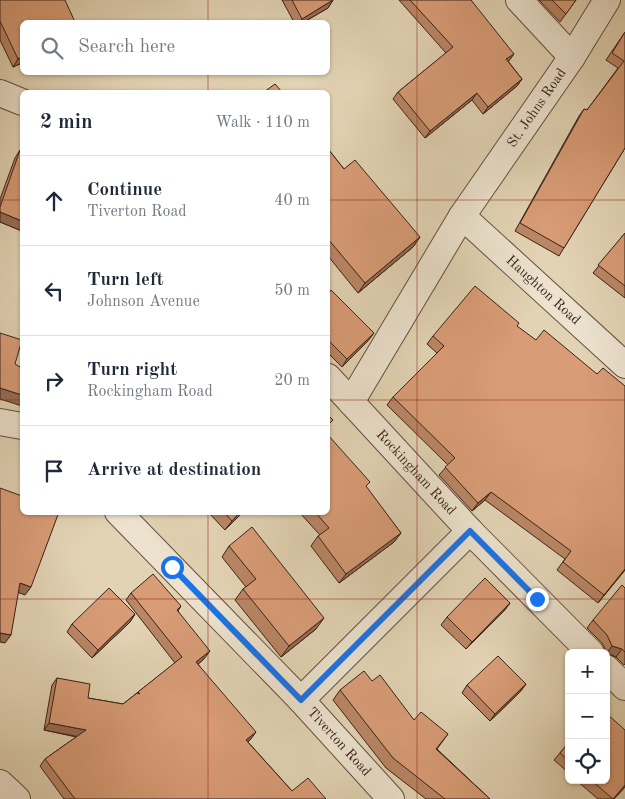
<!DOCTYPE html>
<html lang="en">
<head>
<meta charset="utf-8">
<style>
  body { margin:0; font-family:"Old Standard TT",serif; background:#f6f6f7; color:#1f2937 }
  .controls { position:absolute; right:15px; bottom:15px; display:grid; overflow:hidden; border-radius:8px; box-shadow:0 1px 4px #0004 }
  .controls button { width:45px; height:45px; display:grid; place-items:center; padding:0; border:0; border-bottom:1px solid #e0e1e3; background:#fff; color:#1f2937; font:25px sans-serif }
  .stop { position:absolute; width:15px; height:15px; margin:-11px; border:4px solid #1a73e8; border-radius:50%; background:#fff }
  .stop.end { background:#1a73e8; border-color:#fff; box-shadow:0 1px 5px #0008 }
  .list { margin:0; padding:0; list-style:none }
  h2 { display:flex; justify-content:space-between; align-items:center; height:65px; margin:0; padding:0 20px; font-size:21px }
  h2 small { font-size:16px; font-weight:400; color:#747a83 }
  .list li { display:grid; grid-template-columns:32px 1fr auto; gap:15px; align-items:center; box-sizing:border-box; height:90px; padding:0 20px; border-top:1px solid #e0e1e3 }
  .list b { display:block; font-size:19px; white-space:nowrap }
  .list p { margin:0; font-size:16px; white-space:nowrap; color:#747a83 }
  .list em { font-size:16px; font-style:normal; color:#747a83 }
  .icon { flex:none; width:28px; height:28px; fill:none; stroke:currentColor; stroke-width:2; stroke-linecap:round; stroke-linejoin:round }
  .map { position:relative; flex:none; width:625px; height:799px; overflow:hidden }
  .search { position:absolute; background:#fff; box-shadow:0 1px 4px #0004; left:20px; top:20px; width:310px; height:55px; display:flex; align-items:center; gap:12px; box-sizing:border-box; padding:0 18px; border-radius:8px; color:#747a83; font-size:19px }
  .panel { position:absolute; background:#fff; box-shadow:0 1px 4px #0004; left:20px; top:90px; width:310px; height:425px; border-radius:8px }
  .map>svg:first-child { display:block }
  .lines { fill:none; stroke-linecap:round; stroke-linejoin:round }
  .street-casing { stroke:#634e3f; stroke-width:28 }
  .street { stroke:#ece2ce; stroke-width:26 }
  .wall { fill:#ba8665; stroke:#392118 }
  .shaded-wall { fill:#976d53; stroke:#392118 }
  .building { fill:#d89c76; stroke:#392118 }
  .route { stroke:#1a73e8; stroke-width:6 }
  .grid { fill:none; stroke:#8f2418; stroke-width:1; stroke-opacity:0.55 }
  .labels { text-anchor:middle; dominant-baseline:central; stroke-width:4; stroke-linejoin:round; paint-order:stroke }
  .street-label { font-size:14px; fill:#392118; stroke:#ece2ce }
</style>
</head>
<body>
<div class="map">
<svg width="625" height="799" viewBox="0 0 625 799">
  <rect width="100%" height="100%" fill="#e2d3b4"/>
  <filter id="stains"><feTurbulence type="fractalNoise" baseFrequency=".004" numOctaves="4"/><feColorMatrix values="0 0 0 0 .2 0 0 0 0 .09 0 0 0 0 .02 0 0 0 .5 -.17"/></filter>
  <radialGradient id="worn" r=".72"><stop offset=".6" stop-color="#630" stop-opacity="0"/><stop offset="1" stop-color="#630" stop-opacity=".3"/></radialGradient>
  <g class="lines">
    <!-- street casing -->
    <g class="street-casing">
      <g id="street">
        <path d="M519 0 572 57"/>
        <path d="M0 93 22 102"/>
        <path id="s1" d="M462 216 625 365"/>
        <path id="s2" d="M328 377 470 531 591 653"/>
        <path id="s3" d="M351 402 462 216 572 57 607 0"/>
        <path d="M0 422 22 426"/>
        <path id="s4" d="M118 512 301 700 391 799"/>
        <path d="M606 668 625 687"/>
        <path d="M301 700 470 531"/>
        <path d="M0 783 17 799"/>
      </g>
    </g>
    <!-- street -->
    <use href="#street" class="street"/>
  </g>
  <!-- wall -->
  <g class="wall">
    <path d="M0 0 22 63 13 67 0 40Z"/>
    <path d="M282 0H333L328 8 304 22H294Z"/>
    <path d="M399 0H471L509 61H508L522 79 517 86 483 114 472 100 425 138 393 99 398 92 446 53Z"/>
    <path d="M539 0H576L560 22Z"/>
    <path d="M625 32V148L559 256 515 231 579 116 584 109 587 110 618 68 606 60Z"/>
    <path d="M328 149 344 169 420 237 413 247 358 293 328 256Z"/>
    <path d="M20 150 22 151V231L0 222V199L15 158Z"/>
    <path d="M625 233V298L593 273Z"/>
    <path d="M328 294 368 341 342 367 328 353Z"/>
    <path d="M517 326 625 570 598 603 557 570 565 559 485 500 472 511 439 475 448 465 387 405 393 397 437 353 427 344 433 336Z"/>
    <path d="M366 487 401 533 394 542 339 583 311 546 318 536 320 535 299 512H328Z"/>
    <path d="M208 512H243L225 530Z"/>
    <path d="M229 546 316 629 281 657 235 600 243 589 246 587 222 557Z"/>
    <path d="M625 588V664L624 665 616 657 607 653 602 643 587 628 593 620Z"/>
    <path d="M131 593 181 606 178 611 204 659 198 664 251 739 248 742 292 791 326 799H64L40 766 45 759 76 737 44 730 52 685 57 678 88 698 123 704 175 663 126 600Z"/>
    <path d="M510 603 504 611 466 649 441 625 447 617Z"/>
    <path d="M135 614 130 622 92 658 67 632 72 624Z"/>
    <path d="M372 681 414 720 448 734 437 749 490 799H426L386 768 333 700 340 690Z"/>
    <path d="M526 684 520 692 490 721 462 693 467 685Z"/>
    <path d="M569 742V773L554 760Z"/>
    <path d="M576 780H606L625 787 614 799H598Z"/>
  </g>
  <!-- shaded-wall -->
  <g class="shaded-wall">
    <path d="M333 0 328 8 304 22H300L302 19Z"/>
    <path d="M514 54 509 61 501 66 506 59Z"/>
    <path d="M22 57V63L13 67 18 59Z"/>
    <path d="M522 79 517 86 483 114 488 107Z"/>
    <path d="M477 93 472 100 425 138 430 131Z"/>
    <path d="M0 212 22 221V231L0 222Z"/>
    <path d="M420 237 413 247 358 293 365 283Z"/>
    <path d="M374 333 368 341 342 367 347 359Z"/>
    <path d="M0 388 22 395V406L0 399Z"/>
    <path d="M491 492 485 500 472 511 478 503Z"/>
    <path d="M240 512H243L225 530 232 521Z"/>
    <path d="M401 533 394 542 339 583 346 574Z"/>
    <path d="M625 569V570L598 603 604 595Z"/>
    <path d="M20 583 31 587 25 595 14 591Z"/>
    <path d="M510 603 504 611 466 649 472 642Z"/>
    <path d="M135 614 130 622 92 658 98 650Z"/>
    <path d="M324 618 316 629 281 657 289 646Z"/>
    <path d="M0 633 11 635 5 643 0 642Z"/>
    <path d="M612 646 622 649 616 657 607 653Z"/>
    <path d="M210 651 204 659 191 670 196 662Z"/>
    <path d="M526 684 520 692 490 721 495 714Z"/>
    <path d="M49 723 86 730 80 737 44 730Z"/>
    <path d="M256 732 251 739 241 747 246 740Z"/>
    <path d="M625 785V787L614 799H613Z"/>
  </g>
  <!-- building -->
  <g class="building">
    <path d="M0 0H65L75 22H22V57L18 59 0 21Z"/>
    <path d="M292 0H333L302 19Z"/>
    <path d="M410 0H471L514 54 506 59 522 79 488 107 477 93 430 131 398 92 453 47Z"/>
    <path d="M552 0H576L566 14Z"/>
    <path d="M625 32V148L564 248 520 223 584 109 587 110 624 61 612 53Z"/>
    <path d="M275 84 282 92H264Z"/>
    <path d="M328 149 344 169 355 160 420 237 365 283 328 239Z"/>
    <path d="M20 150 22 151V221L0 212V207Z"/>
    <path d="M625 233V286L598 265Z"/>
    <path d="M475 286 519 323 517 326 536 340 544 330 597 374 603 368 625 386V569L604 595 563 562 571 551 491 492 478 503 445 467 455 458 393 397 444 346 433 336Z"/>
    <path d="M331 290 374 333 347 359 328 340V294Z"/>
    <path d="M0 333 22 340 15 364 22 368V395L0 388Z"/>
    <path d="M328 415 333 420 328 425Z"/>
    <path d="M328 435 370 482 366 486 401 533 346 574 318 536 329 528 315 512H328Z"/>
    <path d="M0 488 22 496V512H59L31 587 20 583 11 635 0 633Z"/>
    <path d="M224 512H240L232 521Z"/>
    <path d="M252 527 324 618 289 646 243 589 256 579 229 546Z"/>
    <path d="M153 574 181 606 177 610 210 651 196 662 256 732 246 740 292 791 308 778 326 799H75L45 759 86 730 49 723 57 678 90 684 88 698 123 704 137 693 140 694 138 692 182 657 131 593Z"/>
    <path d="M485 578 510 603 472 642 447 617Z"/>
    <path d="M622 585 625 588V652L622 649 612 646 607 635 593 620Z"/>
    <path d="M109 588 135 614 98 650 72 624Z"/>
    <path d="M498 656 526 684 495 714 467 685Z"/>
    <path d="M364 671 372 681 380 675 414 720 421 712 448 734 436 749 490 799H445L393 758 340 690Z"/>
    <path d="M606 713 625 730V785L613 799 591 780H606Z"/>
    <path d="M569 742V761L560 753Z"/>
  </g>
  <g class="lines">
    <!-- route -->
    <path class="route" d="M172 567 301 700 470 531 537 599"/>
  </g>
  <!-- grid -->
  <path class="grid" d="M208 0V22M417 0V799M208 72V92M0 200H22M328 200H625M0 400H22M328 400H625M208 512V799M0 599H625"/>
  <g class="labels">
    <!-- street labels -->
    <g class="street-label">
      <text stroke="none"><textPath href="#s3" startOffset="348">St. Johns Road</textPath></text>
      <text stroke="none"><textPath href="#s1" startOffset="110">Haughton Road</textPath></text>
      <text stroke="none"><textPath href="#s2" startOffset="130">Rockingham Road</textPath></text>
      <text stroke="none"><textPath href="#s4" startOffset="319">Tiverton Road</textPath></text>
    </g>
  </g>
  <rect width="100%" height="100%" filter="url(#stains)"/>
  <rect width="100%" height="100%" fill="url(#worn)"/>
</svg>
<div class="controls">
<button>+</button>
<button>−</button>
<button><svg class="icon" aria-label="locate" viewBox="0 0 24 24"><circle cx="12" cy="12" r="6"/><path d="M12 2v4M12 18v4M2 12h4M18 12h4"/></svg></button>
</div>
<div class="stop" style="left:172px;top:567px"></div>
<div class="stop end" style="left:537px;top:599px"></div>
<div class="search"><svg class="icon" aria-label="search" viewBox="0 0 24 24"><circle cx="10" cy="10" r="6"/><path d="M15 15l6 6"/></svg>Search here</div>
<section class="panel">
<h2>2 min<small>Walk · 110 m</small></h2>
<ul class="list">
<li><svg class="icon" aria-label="ahead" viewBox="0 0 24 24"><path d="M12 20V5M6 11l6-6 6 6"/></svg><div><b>Continue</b><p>Tiverton Road</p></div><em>40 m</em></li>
<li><svg class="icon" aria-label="left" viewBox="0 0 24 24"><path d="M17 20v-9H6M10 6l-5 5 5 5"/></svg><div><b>Turn left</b><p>Johnson Avenue</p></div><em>50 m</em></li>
<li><svg class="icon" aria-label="right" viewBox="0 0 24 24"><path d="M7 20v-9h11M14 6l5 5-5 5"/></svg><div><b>Turn right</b><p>Rockingham Road</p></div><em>20 m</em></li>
<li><svg class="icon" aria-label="arrive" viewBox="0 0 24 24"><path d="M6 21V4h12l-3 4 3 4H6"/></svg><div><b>Arrive at destination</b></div></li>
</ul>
</section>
</div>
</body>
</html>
